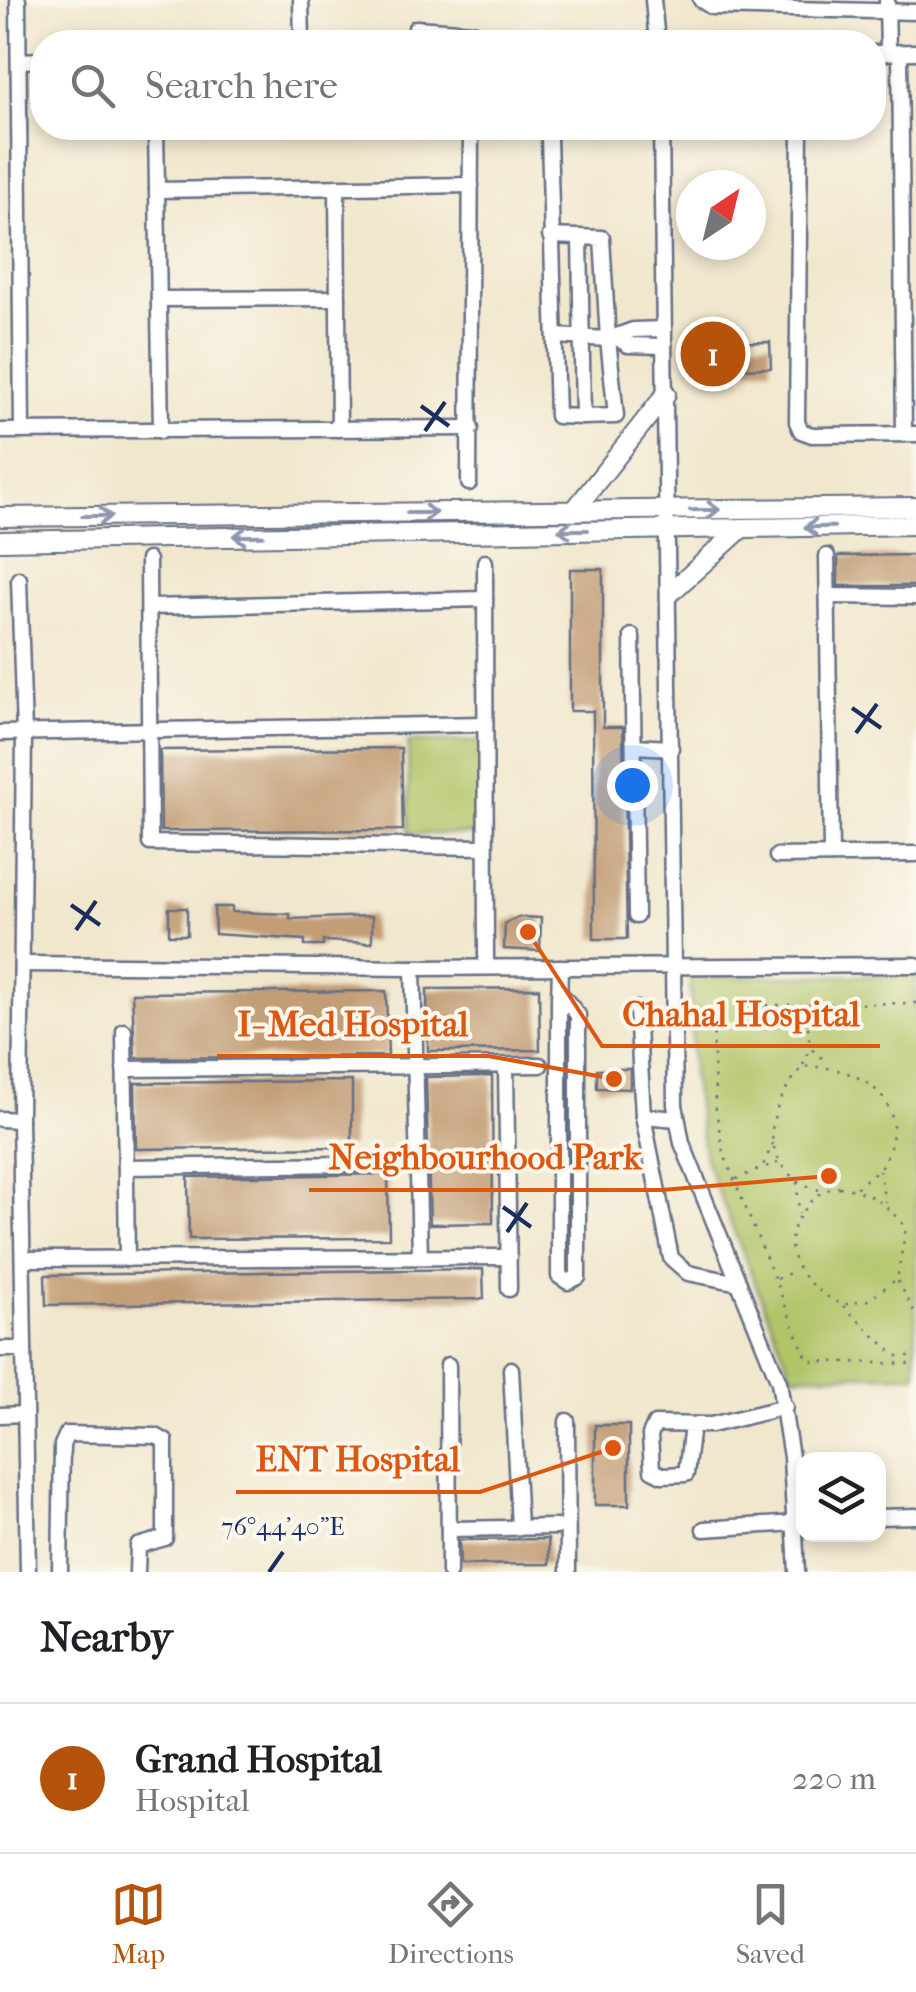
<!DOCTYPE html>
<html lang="en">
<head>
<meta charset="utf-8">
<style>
  body { margin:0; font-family:"IM FELL French Canon",serif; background:#f6f6f6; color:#202124 }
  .controls { position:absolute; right:30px; bottom:30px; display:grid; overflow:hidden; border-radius:20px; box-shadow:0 5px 15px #0003 }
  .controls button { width:90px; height:90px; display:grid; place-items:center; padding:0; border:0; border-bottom:2px solid #e0e0e0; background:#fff; color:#202124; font:50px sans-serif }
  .compass { position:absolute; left:676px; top:170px; width:90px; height:90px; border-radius:50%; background:#fff; box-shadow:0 5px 15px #0003; rotate:35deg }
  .you { position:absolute; left:632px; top:785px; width:35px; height:35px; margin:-25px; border:8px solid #fff; border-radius:50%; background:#1a73e8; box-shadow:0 0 0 15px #1a73e833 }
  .badge { display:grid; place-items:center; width:65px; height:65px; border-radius:50%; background:#b45309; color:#fff; font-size:32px; font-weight:700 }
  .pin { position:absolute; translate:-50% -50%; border:5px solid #fff; box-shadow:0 2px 10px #0006 }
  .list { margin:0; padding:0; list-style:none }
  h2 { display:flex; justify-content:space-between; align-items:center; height:130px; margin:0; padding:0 40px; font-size:42px }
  h2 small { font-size:32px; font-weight:400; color:#757577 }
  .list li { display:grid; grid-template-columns:65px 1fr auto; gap:30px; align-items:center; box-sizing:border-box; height:150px; padding:0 40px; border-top:2px solid #e0e0e0 }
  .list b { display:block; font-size:38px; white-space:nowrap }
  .list p { margin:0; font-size:32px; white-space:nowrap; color:#757577 }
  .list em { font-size:32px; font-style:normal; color:#757577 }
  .icon { flex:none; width:55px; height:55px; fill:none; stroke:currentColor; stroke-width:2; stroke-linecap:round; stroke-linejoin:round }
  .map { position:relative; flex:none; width:916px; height:1572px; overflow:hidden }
  .search { position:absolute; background:#fff; box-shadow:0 5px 15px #0003; left:30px; right:30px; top:30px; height:110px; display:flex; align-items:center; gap:25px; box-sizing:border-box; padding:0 35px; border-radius:40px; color:#757577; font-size:38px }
  .sheet { height:280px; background:#fff }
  nav { display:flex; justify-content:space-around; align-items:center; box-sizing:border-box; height:140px; border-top:2px solid #e0e0e0; background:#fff; font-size:28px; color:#757577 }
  nav a { display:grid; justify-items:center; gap:5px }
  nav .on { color:#b45309 }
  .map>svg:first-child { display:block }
  .green { fill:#b1c468; stroke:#667a63; stroke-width:2.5 }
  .building { fill:#c29d76 }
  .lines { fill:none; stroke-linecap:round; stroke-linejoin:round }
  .minor-casing { stroke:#666f85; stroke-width:19 }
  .major-casing { stroke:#666f85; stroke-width:22 }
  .path { stroke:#666f85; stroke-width:2.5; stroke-dasharray:2.5 8; stroke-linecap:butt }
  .minor { stroke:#fff; stroke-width:14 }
  .major { stroke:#fff; stroke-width:18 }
  .oneway { stroke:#8d97ae }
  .ticks { fill:none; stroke:#1b2f5e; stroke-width:4 }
  .ticks-label { font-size:25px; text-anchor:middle; fill:#1b2f5e; stroke:#fbf7ec; stroke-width:8; stroke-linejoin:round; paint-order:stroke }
  .leader { fill:none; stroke:#de5710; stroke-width:4 }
  .callout-dot { fill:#de5710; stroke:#fbf7ec; stroke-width:4 }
  .callout-label { font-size:35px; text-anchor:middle; font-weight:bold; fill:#de5710; stroke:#fbf7ec; stroke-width:8; stroke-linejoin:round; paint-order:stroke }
</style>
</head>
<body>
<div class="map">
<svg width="916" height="1572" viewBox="0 0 916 1572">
  <rect width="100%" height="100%" fill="#fbf7ec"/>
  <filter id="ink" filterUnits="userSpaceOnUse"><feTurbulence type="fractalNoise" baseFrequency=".01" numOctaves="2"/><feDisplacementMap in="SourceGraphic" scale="20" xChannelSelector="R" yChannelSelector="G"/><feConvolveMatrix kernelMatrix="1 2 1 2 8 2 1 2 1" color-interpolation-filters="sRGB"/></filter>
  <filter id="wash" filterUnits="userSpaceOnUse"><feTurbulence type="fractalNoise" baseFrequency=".0048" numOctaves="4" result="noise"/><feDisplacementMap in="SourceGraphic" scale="40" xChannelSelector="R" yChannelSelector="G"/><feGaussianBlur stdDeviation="2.25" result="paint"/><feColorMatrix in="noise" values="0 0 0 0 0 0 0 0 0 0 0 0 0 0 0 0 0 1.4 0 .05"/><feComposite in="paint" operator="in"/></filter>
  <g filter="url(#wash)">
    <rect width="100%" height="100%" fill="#f1e7cd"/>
    <!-- green -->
    <g class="green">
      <path d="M483 741 484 834H409L408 742Z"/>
      <path d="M916 975V1375H792L705 1159 692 1074 690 977Z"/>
    </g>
    <g id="blocks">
      <!-- building -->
      <g class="building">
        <path d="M770 342 771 368 700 370V343Z"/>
        <path d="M916 555V586H838V556Z"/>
        <path d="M570 569H603V727H623L627 939H594L593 711H570Z"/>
        <path d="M401 748 403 830 161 831 160 750Z"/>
        <path d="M214 907H232V912L290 914V919L372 916V943L323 941V946H305V940L215 934Z"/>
        <rect x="169" y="908" width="18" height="27"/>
        <path d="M519 917 541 918 540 951 504 949 505 923Z"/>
        <path d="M539 988 540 1050 428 1051 427 989Z"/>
        <path d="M386 991 388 1056 135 1058 132 993Z"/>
        <path d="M597 1069H630V1089L597 1088Z"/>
        <path d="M492 1076 493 1223 430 1224 426 1077Z"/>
        <path d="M352 1081V1147L136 1149 135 1083Z"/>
        <path d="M388 1174 389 1238 189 1239 188 1177Z"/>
        <path d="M483 1269 484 1299 46 1305 45 1275Z"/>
        <rect x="595" y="1425" width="34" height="80"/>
        <path d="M548 1539 549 1564 460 1565 459 1540Z"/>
      </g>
    </g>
  </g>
  <g filter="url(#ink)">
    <use href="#blocks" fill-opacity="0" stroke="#666f85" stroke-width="2.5"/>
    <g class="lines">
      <!-- minor casing -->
      <g class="minor-casing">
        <g id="minor">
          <path d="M18 0 22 431"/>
          <path d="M301 0 302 42"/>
          <path d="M653 0 657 42"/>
          <path d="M701 0 712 7 916 12"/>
          <path d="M887 0 888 53"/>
          <path d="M416 28 473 32 472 42"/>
          <path d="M874 53 916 52"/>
          <path d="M900 53 904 434"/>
          <path d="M19 61 42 60"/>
          <path d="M156 128 161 431"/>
          <path d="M661 128 675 1105 682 1143 779 1382 791 1457 797 1572"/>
          <path d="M800 128 797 422 801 431 812 435 916 434"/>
          <path d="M549 137 557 416 583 417"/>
          <path d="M337 187 339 429"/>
          <path d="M157 190 471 185"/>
          <path d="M550 236 602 238 608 339 555 336"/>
          <path d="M580 237 583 417 616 416 608 339 633 330 664 329"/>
          <path d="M159 299 338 298"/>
          <path d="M619 339 628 345 664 346"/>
          <path d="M0 431 471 428"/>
          <path d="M469 483 471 128"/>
          <path d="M827 556 831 855"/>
          <path d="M148 560 150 843 484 847"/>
          <path d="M485 562 486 967"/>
          <path d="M19 579 24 733 20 1120 28 1572"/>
          <path d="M828 596 916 597"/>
          <path d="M149 607 485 599"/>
          <path d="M632 636 636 916"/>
          <path d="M0 733 485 724"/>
          <path d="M634 746 671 748"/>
          <path d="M777 856 916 854"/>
          <path d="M24 964 413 968 916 965"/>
          <path d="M413 968 420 1257"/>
          <path d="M560 993 578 1015V1277L568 1282 559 1276V1001L560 967"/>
          <path d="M637 1009 643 1116 671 1258 688 1273 739 1283"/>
          <path d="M124 1031 127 1259"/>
          <path d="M506 1066 509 1289"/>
          <path d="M124 1069 540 1065"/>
          <path d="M643 1116 677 1119"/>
          <path d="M0 1119 20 1120"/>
          <path d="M126 1167 418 1163"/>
          <path d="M24 1259 509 1257"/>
          <path d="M0 1349H24"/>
          <path d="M448 1365 449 1572"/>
          <path d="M511 1369 519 1527"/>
          <path d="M0 1415 25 1414"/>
          <path d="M567 1421 568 1572"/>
          <path d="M692 1425 686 1474 662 1475 652 1470 650 1435 655 1424 711 1425 785 1407"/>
          <path d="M878 1517 916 1516"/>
          <path d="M449 1529 557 1527"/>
          <path d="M704 1529 795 1523"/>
          <path d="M60 1572 62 1445 67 1434 156 1436 165 1441V1538L138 1546 137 1572"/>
        </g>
      </g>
      <!-- major casing -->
      <g class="major-casing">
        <g id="major">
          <path d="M573 512 666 394"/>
          <path d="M0 517 916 507"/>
          <path d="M0 541 916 525"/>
          <path d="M670 593 742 528"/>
        </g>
      </g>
      <!-- path -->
      <g class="path">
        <path d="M916 1003 713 1006 715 1104 723 1152 805 1354 812 1361 916 1364"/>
        <path d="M806 1006 810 1048"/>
        <path d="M803 1065 810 1048 828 1063"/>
        <path d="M773 1143 762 1168 780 1162"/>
        <path d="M879 1170 885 1202"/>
        <path d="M736 1179 760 1169"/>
        <path d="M797 1182 799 1214"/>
        <path d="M839 1187C869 1190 887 1205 906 1228L897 1279 868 1300 842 1305C802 1285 771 1248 807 1207 817 1194 822 1190 839 1187Z"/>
        <path d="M819 1190C813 1187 801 1185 797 1181 754 1145 774 1102 802 1067 857 1063 916 1100 884 1162 878 1172 864 1180 855 1189"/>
        <path d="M777 1279 796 1270"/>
        <path d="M898 1281 916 1315"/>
        <path d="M843 1306 896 1356H916"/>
      </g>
      <!-- minor -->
      <use href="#minor" class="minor"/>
      <!-- major -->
      <use href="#major" class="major"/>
    </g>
    <!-- one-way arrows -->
    <defs><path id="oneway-shaft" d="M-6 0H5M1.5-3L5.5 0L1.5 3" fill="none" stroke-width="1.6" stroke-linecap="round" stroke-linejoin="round" transform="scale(2.5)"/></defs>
    <g class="oneway">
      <use href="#oneway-shaft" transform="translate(705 510) rotate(-1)"/>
      <use href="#oneway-shaft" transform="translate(422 513)"/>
      <use href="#oneway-shaft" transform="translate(97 516)"/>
      <use href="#oneway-shaft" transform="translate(819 527) rotate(179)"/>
      <use href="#oneway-shaft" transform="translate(573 530) rotate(180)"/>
      <use href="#oneway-shaft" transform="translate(248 536) rotate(179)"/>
    </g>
  </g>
  <!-- ticks -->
  <path class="ticks" d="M421 406 449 426M425 431 445 402M852 708 881 728M856 733 877 704M71 905 100 925M76 930 96 901M503 1207 531 1227M507 1232 527 1203M269 1572 283 1552"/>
  <g class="ticks-label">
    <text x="283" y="1535">76°44'40"E</text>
  </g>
  <!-- callouts -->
  <path class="leader" d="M528 932L602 1046H880M614 1079L488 1056H217M829 1176L662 1190H309M613 1448L480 1492H236"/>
  <g class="callout-dot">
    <circle cx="528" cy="932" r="10"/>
    <circle cx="614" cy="1079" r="10"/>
    <circle cx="829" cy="1176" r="10"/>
    <circle cx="613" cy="1448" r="10"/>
  </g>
  <g class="callout-label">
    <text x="741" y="1026">Chahal Hospital</text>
    <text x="353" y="1036">I- Med Hospital</text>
    <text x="485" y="1169">Neighbourhood Park</text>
    <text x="358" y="1471">ENT Hospital</text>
  </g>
</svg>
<div class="controls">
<button><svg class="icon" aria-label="layers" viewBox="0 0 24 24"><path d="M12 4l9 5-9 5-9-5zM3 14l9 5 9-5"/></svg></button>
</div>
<svg class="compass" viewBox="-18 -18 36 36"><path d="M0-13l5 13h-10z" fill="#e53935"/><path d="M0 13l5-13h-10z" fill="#757577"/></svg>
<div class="you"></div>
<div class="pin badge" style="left:713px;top:354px">1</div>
<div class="search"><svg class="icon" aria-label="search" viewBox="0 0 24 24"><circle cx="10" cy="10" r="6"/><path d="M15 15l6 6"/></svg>Search here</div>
</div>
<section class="sheet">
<h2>Nearby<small></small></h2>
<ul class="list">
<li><span class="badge">1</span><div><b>Grand Hospital</b><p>Hospital</p></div><em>220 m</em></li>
</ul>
</section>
<nav>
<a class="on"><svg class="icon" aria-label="map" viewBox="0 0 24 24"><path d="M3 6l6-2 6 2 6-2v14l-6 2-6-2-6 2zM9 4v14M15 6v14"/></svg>Map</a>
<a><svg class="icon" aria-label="directions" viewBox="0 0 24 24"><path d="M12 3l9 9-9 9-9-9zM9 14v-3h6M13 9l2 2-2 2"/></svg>Directions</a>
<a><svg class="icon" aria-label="saved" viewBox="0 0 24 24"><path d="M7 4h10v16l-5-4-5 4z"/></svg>Saved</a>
</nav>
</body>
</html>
